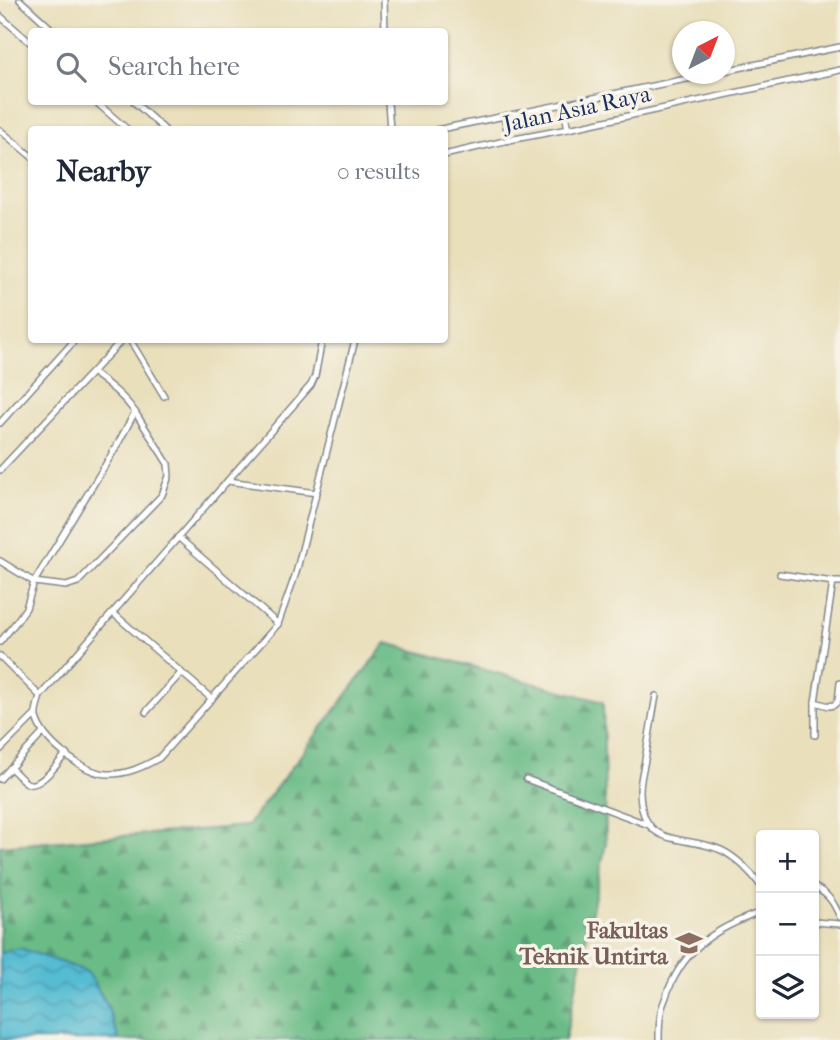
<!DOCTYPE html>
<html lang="en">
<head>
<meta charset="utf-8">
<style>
  body { margin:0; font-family:"IM FELL French Canon",serif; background:#f6f6f7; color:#1f2937 }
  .controls { position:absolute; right:21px; bottom:21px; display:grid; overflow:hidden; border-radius:7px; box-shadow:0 2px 5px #0004 }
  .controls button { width:63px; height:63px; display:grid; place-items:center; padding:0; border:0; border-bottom:2px solid #e0e1e3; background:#fff; color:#1f2937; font:35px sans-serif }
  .compass { position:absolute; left:672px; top:21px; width:63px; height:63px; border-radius:50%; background:#fff; box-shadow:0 2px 5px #0004; rotate:42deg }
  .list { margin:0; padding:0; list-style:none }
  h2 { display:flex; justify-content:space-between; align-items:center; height:91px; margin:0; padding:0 28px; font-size:30px }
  h2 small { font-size:23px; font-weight:400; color:#747a83 }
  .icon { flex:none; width:38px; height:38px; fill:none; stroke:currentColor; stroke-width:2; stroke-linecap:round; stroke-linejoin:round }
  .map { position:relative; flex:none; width:840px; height:1040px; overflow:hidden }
  .search { position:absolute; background:#fff; box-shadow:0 2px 5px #0004; left:28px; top:28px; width:420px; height:77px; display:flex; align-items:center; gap:18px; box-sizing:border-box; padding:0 24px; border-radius:7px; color:#747a83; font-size:26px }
  .panel { position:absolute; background:#fff; box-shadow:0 2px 5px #0004; left:28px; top:126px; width:420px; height:217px; border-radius:7px }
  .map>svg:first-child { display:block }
  .forest { fill:url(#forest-firs); stroke:#437572; stroke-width:2 }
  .water { fill:url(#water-waves); stroke:#387698; stroke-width:2 }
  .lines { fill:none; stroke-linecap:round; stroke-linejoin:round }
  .lane-casing { stroke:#82878c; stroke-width:8 }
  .lane { stroke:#fff; stroke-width:5 }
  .labels { text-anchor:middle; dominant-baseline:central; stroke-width:7; stroke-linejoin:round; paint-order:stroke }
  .street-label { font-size:23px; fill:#1b2f5e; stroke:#f7f3e8 }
  .education-label { font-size:23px; font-weight:bold; fill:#785e54; stroke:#f7f3e8; text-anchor:end }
</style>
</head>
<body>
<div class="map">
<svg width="840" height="1040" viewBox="0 0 840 1040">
  <defs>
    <pattern id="forest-firs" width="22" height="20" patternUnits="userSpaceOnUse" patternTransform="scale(1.75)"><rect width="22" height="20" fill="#6bbb86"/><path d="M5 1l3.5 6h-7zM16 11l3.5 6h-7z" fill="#579871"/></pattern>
    <pattern id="water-waves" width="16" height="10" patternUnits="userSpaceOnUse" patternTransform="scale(1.75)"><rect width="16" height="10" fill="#54bcd2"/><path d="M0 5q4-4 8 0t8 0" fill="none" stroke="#4599ae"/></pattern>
  </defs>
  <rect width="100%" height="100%" fill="#f7f3e8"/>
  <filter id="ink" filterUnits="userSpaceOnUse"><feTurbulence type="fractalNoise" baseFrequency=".0143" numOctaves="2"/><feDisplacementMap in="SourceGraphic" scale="14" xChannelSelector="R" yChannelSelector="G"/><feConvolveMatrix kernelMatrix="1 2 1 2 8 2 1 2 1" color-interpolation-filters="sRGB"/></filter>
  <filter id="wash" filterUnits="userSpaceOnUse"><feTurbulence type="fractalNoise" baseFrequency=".00686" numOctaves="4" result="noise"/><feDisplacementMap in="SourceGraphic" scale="28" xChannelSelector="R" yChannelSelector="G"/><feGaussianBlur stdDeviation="1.57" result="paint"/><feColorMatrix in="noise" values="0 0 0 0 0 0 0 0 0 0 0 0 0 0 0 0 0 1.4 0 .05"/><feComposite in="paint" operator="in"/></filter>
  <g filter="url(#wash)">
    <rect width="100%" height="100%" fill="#e9dfbb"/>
    <!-- forest -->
    <path class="forest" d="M386 643 603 702 606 843 565 1040H0V846L247 826Z"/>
    <!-- water -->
    <path class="water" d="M20 948 85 971 89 974 107 1005 119 1040H0V953Z"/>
  </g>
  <g filter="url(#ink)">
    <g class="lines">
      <!-- lane casing -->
      <g class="lane-casing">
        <g id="lane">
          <path d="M20 0 55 32"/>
          <path d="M384 0 385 32"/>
          <path d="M0 16 32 44"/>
          <path d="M724 71 840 47"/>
          <path d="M96 102 128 130"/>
          <path d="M134 102 165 130"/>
          <path d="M388 102 390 130"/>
          <path d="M563 104 568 129"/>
          <path d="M504 116 509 140"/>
          <path d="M0 130 32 157"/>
          <path d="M436 130 711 74"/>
          <path d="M444 155 509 140 568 129 840 70"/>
          <path d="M130 340 164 396"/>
          <path d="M322 340 315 376 311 385 40 696C38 703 35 711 36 717 42 741 83 773 107 774 126 775 143 767 159 758L278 624 296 573 355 340"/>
          <path d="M0 423 75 340"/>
          <path d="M0 470 122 340"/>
          <path d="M228 481 317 493"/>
          <path d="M178 537 278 624"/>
          <path d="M0 561 34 582 66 586 78 582 162 495 169 476 168 464 135 412"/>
          <path d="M780 574 833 582"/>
          <path d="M113 613 212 699"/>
          <path d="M0 642 17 621 26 608 34 582 115 449 135 412C123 395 109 385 93 373"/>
          <path d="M0 656 40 696"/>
          <path d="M656 696C652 717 649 738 645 760 643 770 640 781 640 791 641 851 685 834 721 850 736 857 752 873 761 886"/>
          <path d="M815 702 829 706 834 705 838 701 840 683"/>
          <path d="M146 712 181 673"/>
          <path d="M815 735V702L833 582H840"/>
          <path d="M0 750 35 715"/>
          <path d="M10 768C16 772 21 780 27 783 39 790 58 763 66 754"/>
          <path d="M0 779 43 733"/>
          <path d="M526 779 649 825"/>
          <path d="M814 887C828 893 834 903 840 917"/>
          <path d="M814 922 840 924"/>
          <path d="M659 1040C659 1031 659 1021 661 1012 662 1005 666 998 668 991 686 946 717 928 761 912"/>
        </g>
      </g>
      <!-- lane -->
      <use href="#lane" class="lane"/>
    </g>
  </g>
  <!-- icons -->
  <defs>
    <g id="university-bare" transform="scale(2.1)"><path d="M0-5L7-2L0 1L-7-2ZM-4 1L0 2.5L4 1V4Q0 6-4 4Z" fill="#8d6e63" stroke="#f7f3e8" stroke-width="2.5" paint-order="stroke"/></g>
  </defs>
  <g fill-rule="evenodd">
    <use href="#university-bare" x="689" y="943"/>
  </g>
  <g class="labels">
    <!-- street labels -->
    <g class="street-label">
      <text transform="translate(577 109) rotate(-12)">Jalan Asia Raya</text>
    </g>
    <!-- education labels -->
    <g class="education-label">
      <text x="668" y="930">Fakultas<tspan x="668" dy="26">Teknik Untirta</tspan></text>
    </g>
  </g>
</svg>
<div class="controls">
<button>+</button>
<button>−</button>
<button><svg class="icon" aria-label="layers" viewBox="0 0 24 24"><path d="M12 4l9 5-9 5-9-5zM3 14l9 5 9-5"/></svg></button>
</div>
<svg class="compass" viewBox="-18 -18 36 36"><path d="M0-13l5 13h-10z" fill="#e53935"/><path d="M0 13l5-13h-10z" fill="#747a83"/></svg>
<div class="search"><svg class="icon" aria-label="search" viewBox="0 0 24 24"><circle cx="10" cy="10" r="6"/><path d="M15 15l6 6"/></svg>Search here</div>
<section class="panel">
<h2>Nearby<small>0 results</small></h2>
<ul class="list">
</ul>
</section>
</div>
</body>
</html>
